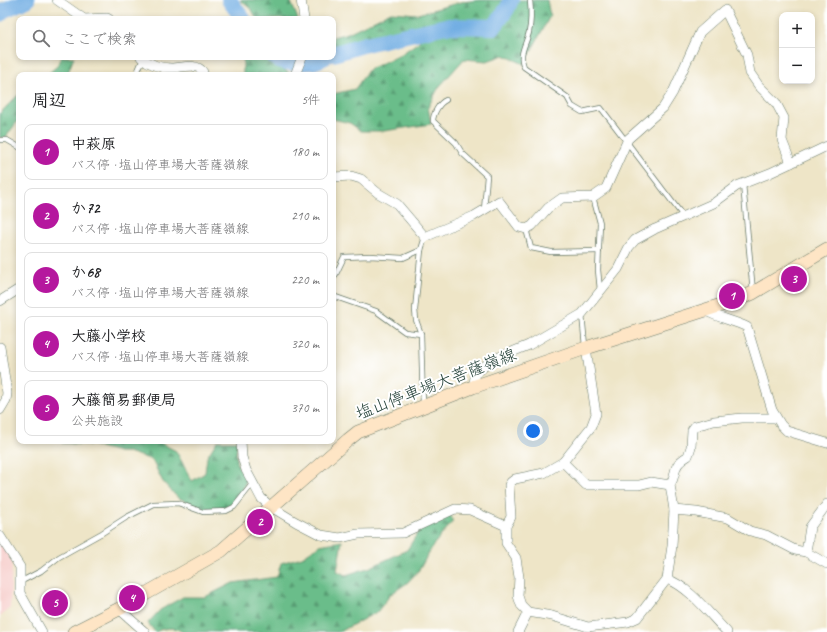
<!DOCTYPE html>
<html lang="ja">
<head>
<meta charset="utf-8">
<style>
  body { margin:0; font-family:Caveat,"Klee One",sans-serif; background:#f2f2f2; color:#202124 }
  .controls { position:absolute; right:12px; top:12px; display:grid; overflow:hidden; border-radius:8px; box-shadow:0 2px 6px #0003 }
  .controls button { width:36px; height:36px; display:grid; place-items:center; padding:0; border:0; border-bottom:1px solid #e0e0e0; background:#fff; color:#202124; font:20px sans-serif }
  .you { position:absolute; left:533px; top:431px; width:14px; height:14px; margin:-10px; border:3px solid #fff; border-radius:50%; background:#1a73e8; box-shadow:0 0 0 6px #1a73e833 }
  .badge { display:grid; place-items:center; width:26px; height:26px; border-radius:50%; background:#b5179e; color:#fff; font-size:13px; font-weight:700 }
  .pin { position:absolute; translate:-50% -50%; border:2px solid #fff; box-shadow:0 1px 4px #0006 }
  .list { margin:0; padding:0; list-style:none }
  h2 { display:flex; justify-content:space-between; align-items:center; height:52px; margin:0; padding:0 16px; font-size:17px }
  h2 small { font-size:13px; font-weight:400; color:#757577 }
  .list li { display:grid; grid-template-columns:26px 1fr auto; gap:12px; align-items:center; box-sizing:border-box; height:56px; margin:0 8px 8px; padding:0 8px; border:1px solid #e0e0e0; border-radius:8px }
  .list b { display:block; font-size:15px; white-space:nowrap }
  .list p { margin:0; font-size:13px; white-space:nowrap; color:#757577 }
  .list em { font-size:13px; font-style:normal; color:#757577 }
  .icon { flex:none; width:22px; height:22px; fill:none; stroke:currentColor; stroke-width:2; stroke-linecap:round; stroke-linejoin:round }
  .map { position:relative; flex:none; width:827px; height:632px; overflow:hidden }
  .search { position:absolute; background:#fff; box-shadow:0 2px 6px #0003; left:16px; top:16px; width:320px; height:44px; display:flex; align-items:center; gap:10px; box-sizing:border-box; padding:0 14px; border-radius:8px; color:#757577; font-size:15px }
  .panel { position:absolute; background:#fff; box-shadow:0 2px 6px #0003; left:16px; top:72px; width:320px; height:372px; border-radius:8px }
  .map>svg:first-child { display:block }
  .built { fill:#f7d0ce }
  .forest { fill:url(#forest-firs); stroke:#457d5f }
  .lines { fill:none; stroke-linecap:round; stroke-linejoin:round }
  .river { stroke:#72aee3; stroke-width:16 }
  .lane-casing { stroke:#677867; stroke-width:6 }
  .street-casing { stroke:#677867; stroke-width:10 }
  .secondary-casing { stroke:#677867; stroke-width:14 }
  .lane { stroke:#fff; stroke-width:4.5 }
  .street { stroke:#fff; stroke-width:9 }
  .secondary { stroke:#fee5c5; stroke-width:13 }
  .labels { text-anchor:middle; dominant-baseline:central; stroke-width:4; stroke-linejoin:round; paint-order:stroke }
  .street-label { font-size:17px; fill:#1f3d34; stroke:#fff }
</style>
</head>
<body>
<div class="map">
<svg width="827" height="632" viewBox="0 0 827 632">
  <defs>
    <pattern id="forest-firs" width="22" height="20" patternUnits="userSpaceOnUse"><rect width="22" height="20" fill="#6bbd8a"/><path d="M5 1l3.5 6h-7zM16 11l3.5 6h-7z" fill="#579b72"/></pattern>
  </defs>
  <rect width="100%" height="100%" fill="#fff"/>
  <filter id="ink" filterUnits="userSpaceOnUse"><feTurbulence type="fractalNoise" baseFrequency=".025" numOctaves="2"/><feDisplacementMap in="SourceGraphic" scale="8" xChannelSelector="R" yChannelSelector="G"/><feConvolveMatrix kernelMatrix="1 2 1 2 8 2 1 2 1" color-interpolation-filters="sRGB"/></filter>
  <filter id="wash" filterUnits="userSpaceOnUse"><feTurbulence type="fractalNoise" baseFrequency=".012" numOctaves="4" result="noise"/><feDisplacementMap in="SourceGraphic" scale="16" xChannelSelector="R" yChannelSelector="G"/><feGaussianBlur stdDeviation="0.9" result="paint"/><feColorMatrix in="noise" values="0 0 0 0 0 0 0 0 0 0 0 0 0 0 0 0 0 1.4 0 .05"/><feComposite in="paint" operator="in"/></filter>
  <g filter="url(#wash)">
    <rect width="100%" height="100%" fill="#eee5c7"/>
    <!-- built -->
    <path class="built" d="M0 540 12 561 10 608 0 616Z"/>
    <!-- forest -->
    <g class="forest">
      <path d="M240 0H290L298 19H257L252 10Z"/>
      <path d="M481 0H547L550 16 524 64 504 55 487 61 464 59 439 87 428 107 431 124 384 131H361L350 123 333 119V94L355 89 369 69 400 55 420 41 409 29 369 39 333 50V37L348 33 391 12 418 14 461 2Z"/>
      <path d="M61 57H74L67 75H47L57 66Z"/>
      <path d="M243 57H266L289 73V75H243Z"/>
      <path d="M19 94V119L6 137 0 138V113Z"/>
      <path d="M61 441H157L176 451 192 481 205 473 207 457 217 441H237L236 462 246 480 242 491 231 506 214 510 202 509 177 497 163 482 152 460 128 452H119L92 445 62 443Z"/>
      <path d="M450 515 453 521 434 544 419 570 407 583 391 594 377 612 339 632H183C173 626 164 628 155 632L148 623 160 610 183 597H205L233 583 277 577 281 563 302 557 320 545 342 541 337 571 346 575 371 567 407 550 422 526Z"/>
    </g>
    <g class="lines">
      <!-- river -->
      <g class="river">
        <path d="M229 0 243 19"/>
        <path d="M0 14 2 11 27 0"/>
        <path d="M333 54 366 44 446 26 494 27 507 9 511 0"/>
        <path d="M274 57C282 64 303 63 313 62 317 61 321 59 325 57"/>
      </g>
    </g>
  </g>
  <g filter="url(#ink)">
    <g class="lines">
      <!-- lane casing -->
      <g class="lane-casing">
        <g id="lane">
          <path d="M530 0C531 10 531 23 529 32 526 45 518 54 524 67L567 97 572 106 582 112 601 108 683 216"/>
          <path d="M136 75 143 59"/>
          <path d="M446 100C439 103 433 114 433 121L456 143 462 153 487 176 484 210"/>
          <path d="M0 140H7L19 147"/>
          <path d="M743 184 753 292"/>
          <path d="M593 197 600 223 598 270 600 290"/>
          <path d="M526 229 531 248 551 252 599 251"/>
          <path d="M333 278 336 274 344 257 370 256 403 258 421 250"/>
          <path d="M333 296 376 311 405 332 421 334"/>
          <path d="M582 314 585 346"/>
          <path d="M423 405 421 334 416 320 415 310 421 250 425 237"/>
          <path d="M20 582 41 571 59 557 102 533 127 517 153 504 178 503 203 512 226 511 234 507 253 483"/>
        </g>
      </g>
      <!-- street casing -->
      <g class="street-casing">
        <g id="street">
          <path d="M57 0 84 19 107 18 109 19"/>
          <path d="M301 0 304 19"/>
          <path d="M141 57C149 64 160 68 171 68 181 68 197 62 203 72L202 75"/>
          <path d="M295 75 302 57"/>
          <path d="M333 177 351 176 361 179 378 193 397 204 425 237 474 216 499 201 519 227 526 229 532 226 548 208 562 198 593 197 606 188 628 139 663 108 673 92 700 32 725 10 747 55 750 73 759 86 776 103 784 118 782 140 791 163"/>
          <path d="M0 301 19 289"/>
          <path d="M704 310C718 318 732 320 747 327L772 410 781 425 787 431 827 443"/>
          <path d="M0 347 7 393 6 400 0 410"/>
          <path d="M586 348 596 414 591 427 563 462 544 473 515 479 511 482 509 485 511 517 506 526V543L516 558 519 577 518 596 521 605 528 612 552 616 588 627 628 622 637 618 667 579 672 546 674 510"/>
          <path d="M473 387 476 373 492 360 529 345 582 314 618 269 629 247 635 240 655 229 714 203 737 186 770 173 827 146"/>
          <path d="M241 441 242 457 246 470 261 498 271 507 296 522 321 535 340 538 358 534 403 533 455 509 470 510 506 526"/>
          <path d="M563 462 586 485H639L651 482 670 485 674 510 696 512 728 518 750 531 766 535 795 550 806 552 827 564"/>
          <path d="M670 485C679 470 670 467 688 456L691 447 692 430 695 426 714 421 742 418H776"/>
          <path d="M0 536 20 567V593L42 632"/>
          <path d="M806 552 810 527 827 504"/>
          <path d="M667 579C690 587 710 615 727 632"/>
          <path d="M119 609 145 632"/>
          <path d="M518 632 528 612"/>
        </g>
      </g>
      <!-- secondary casing -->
      <g class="secondary-casing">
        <path id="secondary" d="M74 632 119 609 221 551 348 440 358 432 473 387 586 348 737 300 753 293 827 249"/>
      </g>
      <!-- lane -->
      <use href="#lane" class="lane"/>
      <!-- street -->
      <use href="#street" class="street"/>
      <!-- secondary -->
      <use href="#secondary" class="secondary"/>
    </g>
  </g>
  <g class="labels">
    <!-- street labels -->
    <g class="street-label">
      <text transform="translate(436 384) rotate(-21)">塩山停車場大菩薩嶺線</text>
    </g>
  </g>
</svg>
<div class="controls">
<button>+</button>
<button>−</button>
</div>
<div class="you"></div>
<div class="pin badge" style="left:732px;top:296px">1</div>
<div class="pin badge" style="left:260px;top:522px">2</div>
<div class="pin badge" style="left:794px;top:279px">3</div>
<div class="pin badge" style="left:132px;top:598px">4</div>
<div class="pin badge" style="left:55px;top:603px">5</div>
<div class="search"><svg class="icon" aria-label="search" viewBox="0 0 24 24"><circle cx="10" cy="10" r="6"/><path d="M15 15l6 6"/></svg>ここで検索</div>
<section class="panel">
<h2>周辺<small>5件</small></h2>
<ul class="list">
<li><span class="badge">1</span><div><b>中萩原</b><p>バス停 · 塩山停車場大菩薩嶺線</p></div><em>180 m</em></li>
<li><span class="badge">2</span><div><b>か72</b><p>バス停 · 塩山停車場大菩薩嶺線</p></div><em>210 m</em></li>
<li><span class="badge">3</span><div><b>か68</b><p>バス停 · 塩山停車場大菩薩嶺線</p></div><em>220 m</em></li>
<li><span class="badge">4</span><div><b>大藤小学校</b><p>バス停 · 塩山停車場大菩薩嶺線</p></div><em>320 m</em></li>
<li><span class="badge">5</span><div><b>大藤簡易郵便局</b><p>公共施設</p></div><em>370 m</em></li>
</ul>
</section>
</div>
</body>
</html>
